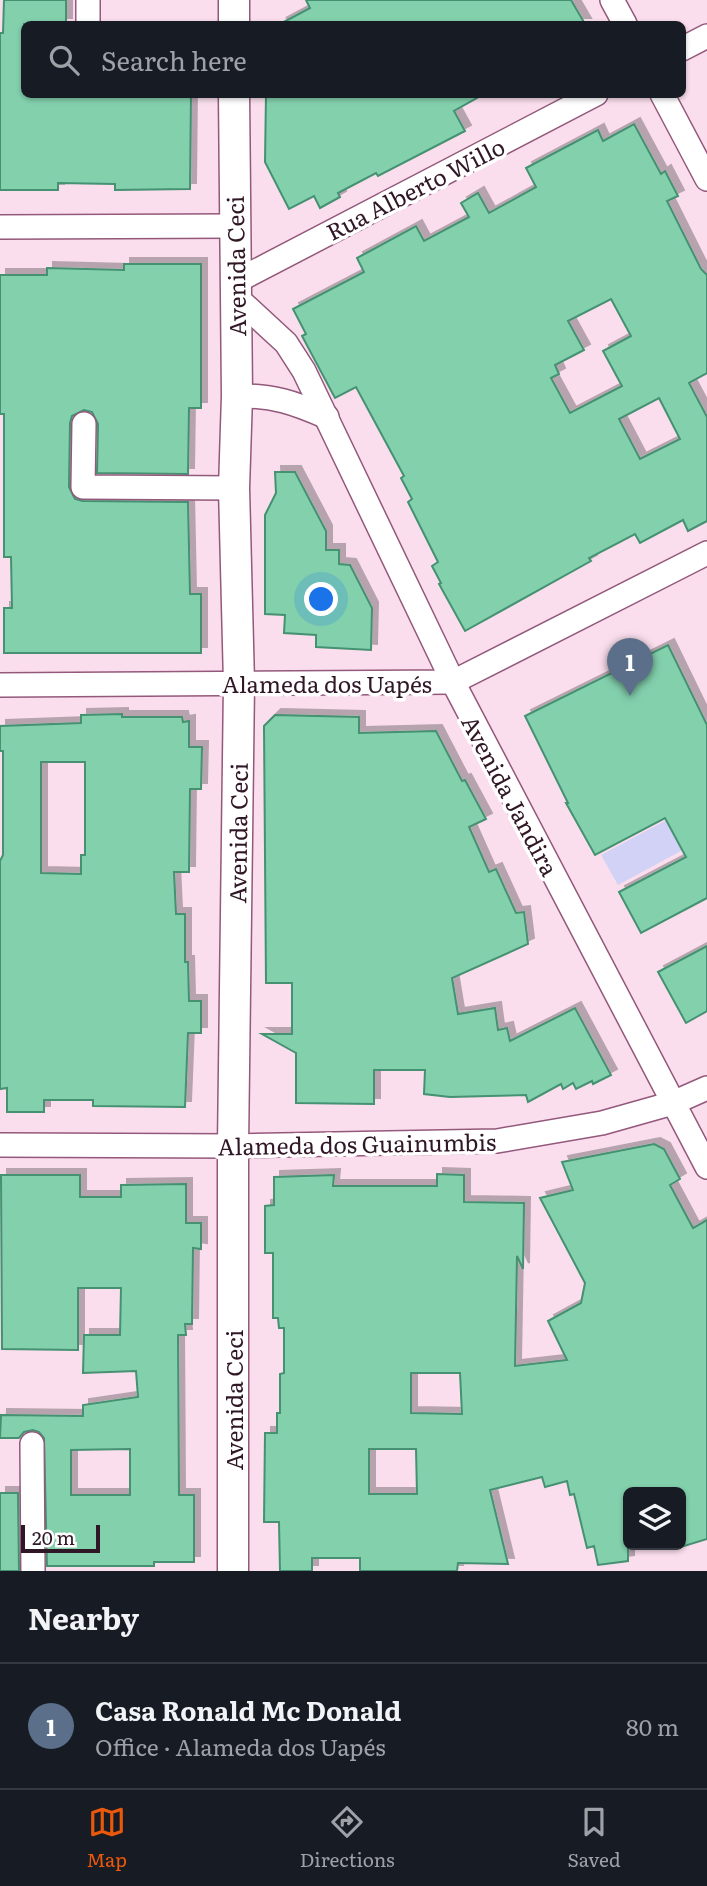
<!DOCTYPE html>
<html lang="en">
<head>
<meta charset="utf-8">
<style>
  body { margin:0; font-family:Literata,serif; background:#242831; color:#f1f3f6 }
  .controls { position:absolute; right:21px; bottom:21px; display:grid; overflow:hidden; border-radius:10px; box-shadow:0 2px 5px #0004 }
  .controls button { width:63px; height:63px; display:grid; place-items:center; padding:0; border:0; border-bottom:2px solid #363941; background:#171b24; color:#f1f3f6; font:35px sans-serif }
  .scale { position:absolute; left:21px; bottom:18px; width:79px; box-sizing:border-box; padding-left:7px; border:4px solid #301726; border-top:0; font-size:19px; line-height:24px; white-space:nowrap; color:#301726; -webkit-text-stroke:5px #fff; paint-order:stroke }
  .you { position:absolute; left:322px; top:600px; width:24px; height:24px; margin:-18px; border:5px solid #fff; border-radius:50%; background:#1a73e8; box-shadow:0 0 0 10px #1a73e833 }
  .badge { display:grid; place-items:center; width:46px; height:46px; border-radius:50%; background:#ea580c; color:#fff; font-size:23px; font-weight:700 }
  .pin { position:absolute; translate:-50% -58px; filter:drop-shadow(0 2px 4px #0008) }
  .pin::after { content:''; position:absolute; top:37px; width:24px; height:21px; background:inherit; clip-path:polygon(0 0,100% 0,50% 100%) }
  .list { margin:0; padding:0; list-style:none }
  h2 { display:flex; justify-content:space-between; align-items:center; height:91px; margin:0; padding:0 28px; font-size:30px }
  h2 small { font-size:23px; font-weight:400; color:#9ea1a6 }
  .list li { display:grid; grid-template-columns:46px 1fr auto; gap:21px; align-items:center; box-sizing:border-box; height:126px; padding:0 28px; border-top:2px solid #363941 }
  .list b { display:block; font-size:26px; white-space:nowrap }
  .list p { margin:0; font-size:23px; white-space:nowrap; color:#9ea1a6 }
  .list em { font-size:23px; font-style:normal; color:#9ea1a6 }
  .icon { flex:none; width:38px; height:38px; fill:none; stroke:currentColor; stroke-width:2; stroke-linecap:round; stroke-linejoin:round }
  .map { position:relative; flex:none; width:707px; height:1571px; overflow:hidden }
  .search { position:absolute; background:#171b24; box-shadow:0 2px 5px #0004; left:21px; right:21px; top:21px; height:77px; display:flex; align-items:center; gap:18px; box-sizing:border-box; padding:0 24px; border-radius:10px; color:#9ea1a6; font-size:26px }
  .sheet { height:217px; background:#171b24 }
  nav { display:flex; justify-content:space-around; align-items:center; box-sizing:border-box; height:98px; border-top:2px solid #363941; background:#171b24; font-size:19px; color:#9ea1a6 }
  nav a { display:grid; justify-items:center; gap:4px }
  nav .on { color:#ea580c }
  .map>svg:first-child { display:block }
  .green { fill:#d1d2f5 }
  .building { fill:#83d0ad; stroke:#449171; stroke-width:2; fill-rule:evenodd; filter:url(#shadow) }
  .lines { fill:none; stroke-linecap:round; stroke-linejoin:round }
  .minor-casing { stroke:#93587b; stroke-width:26 }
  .tertiary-casing { stroke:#93587b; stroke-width:33 }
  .minor { stroke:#fff; stroke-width:23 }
  .tertiary { stroke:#fff; stroke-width:30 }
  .labels { text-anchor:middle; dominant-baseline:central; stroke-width:7; stroke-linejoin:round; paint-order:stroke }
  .street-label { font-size:23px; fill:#301726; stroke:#fff }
</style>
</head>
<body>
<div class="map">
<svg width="707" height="1571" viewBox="0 0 707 1571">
  <defs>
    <filter id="shadow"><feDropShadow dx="6" dy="-6" stdDeviation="0" flood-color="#0004"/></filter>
  </defs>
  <rect width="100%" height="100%" fill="#fadeed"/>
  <!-- green -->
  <path class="green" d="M676 815 692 845 618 885 601 855Z"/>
  <!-- building -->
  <g class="building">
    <path d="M4 0H66V24H24V94H191L190 189 115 190V184L58 183V190H0V33H3Z"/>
    <path d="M306 0H571L585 24H280L310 8Z"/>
    <path d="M266 94H484L454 111 465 131 378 176 376 173 338 193 340 197 320 208 314 196 289 209 265 162Z"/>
    <path d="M634 124 661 174 665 171 678 196 667 201 701 269 707 275V373L689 383 707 417V521L688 531 683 520 640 543 635 534 589 558 591 561 465 631 439 584 441 583 432 566 438 562 408 502 412 499 401 478 404 476 356 387 335 398 302 336 306 334 293 309 364 272 357 258 416 226 424 241 469 217 461 203 478 193 489 213 536 187 526 168 598 130 603 141ZM611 299 631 336 603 351 622 386 570 413 551 378 559 374 555 365 584 350 568 321ZM659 398 680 439 640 459 619 419Z"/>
    <path d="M124 264H201V408H189L188 474 97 473 98 424 92 412 84 410 72 416 70 423 69 487 75 499 83 501 188 502 190 594H201V653H4V608H12L11 557H4V414H0V275H47V268L124 270Z"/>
    <path d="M275 472H295L326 531V550H339V564L350 565 372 608 371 650 316 647V635L284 633 285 615 265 614V515L276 493Z"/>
    <path d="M668 645 707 725V898L641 933 619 892 686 857 665 818 595 855 566 803H568L525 716Z"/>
    <path d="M122 714V717H182L183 722 189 721V747H202L201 789H190L189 872H174L176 914H185V962H188L189 1001H201V1033H188L185 1107 93 1106V1100H44V1112H7V1088L0 1089V861L3 855V751H0V726L81 723V715ZM41 762H85V855H81V874L41 873Z"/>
    <path d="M275 715 359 717V733L436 731 462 781 465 780 486 819 469 827 489 872 496 869 516 913 524 912 528 944 452 978 458 1014 495 1008 498 1030 507 1028 510 1041 575 1008 611 1075 593 1084 592 1081 576 1089 573 1083 563 1089 561 1084 528 1102 526 1095 450 1097 424 1094 425 1070H374V1104L296 1103V1053L262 1034H292V983H266L264 726Z"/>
    <path d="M707 946V1011L686 1023 658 972Z"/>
    <path d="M654 1144 664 1149 680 1179 670 1185 693 1228 707 1220V1539L681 1547V1492H628V1561L598 1565 594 1546 587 1548 574 1494 570 1495 567 1481 545 1487 542 1477 490 1490 508 1564 458 1563 457 1571H360V1558H312V1571H280L279 1522H264L265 1433H277V1413H280V1374L284 1373V1328H279L278 1318H273V1253H265V1206L274 1205V1177L334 1175 333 1186H437V1174L464 1175V1202L524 1203 523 1269 517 1256 515 1366 567 1360 548 1321 581 1303 585 1283 540 1198 573 1190 562 1162ZM411 1373H460L462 1414 411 1413ZM369 1449H416L417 1494H369Z"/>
    <path d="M1 1175H80V1197H121V1185L186 1184V1223H201V1249L193 1248 192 1324H185L186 1335H178L179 1495H194V1562H154V1566H47L44 1438 39 1432 33 1430 24 1432 19 1438H0L1 1415 83 1416V1405L138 1397 136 1371 83 1373 84 1335H120L121 1288H78V1350L2 1349ZM130 1449V1495H71V1450Z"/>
    <path d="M0 1493H18L19 1571H0Z"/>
  </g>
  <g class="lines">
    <!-- minor casing -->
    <g class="minor-casing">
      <g id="minor">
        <path d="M612 0 625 24"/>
        <path d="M88 24V0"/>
        <path d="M682 49 707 36"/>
        <path d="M662 94 707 179"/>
        <path d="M0 227 234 226"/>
        <path d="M235 282 596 94"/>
        <path d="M235 296 286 343 304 371 453 682 707 1167"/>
        <path d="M237 396C273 395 295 403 327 417"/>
        <path d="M84 424 83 487 234 488"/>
        <path d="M0 685 453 682 707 553"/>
        <path d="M0 1145 233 1146 497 1141 602 1123 673 1103 707 1088"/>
        <path d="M32 1444 33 1571"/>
      </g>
    </g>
    <!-- tertiary casing -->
    <g class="tertiary-casing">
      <g id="tertiary">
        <path d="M234 0V24"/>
        <path id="s1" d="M233 1571V1146L239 683 234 488 237 396 234 94"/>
      </g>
    </g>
    <!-- minor -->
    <use href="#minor" class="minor"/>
    <!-- tertiary -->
    <use href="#tertiary" class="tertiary"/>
  </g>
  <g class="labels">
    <!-- street labels -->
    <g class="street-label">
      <text transform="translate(415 188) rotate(-27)">Rua Alberto Willo</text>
      <text transform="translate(235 266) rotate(-91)">Avenida Ceci</text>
      <text x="327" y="683">Alameda dos Uapés</text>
      <text transform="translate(511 795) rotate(62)">Avenida Jandira</text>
      <text stroke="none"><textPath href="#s1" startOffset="738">Avenida Ceci</textPath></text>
      <text transform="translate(357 1143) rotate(-1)">Alameda dos Guainumbis</text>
      <text transform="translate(233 1400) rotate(-90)">Avenida Ceci</text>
    </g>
  </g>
</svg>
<div class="controls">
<button><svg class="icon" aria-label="layers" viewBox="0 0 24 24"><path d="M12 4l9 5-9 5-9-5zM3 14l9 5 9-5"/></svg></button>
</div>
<div class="scale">20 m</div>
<div class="you"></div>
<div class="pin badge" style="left:630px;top:696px;background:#5c6f8a">1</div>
<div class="search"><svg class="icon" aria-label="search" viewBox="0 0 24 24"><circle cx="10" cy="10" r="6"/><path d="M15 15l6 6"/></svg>Search here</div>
</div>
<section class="sheet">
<h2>Nearby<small></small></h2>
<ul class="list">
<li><span class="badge" style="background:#5c6f8a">1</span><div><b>Casa Ronald Mc Donald</b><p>Office · Alameda dos Uapés</p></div><em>80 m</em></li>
</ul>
</section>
<nav>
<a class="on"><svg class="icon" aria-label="map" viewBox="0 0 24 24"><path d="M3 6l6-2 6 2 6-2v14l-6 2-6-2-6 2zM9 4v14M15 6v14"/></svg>Map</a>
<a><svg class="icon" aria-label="directions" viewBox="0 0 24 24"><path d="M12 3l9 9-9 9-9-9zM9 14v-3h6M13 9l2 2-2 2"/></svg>Directions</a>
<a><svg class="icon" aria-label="saved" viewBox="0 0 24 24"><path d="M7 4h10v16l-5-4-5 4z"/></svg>Saved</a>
</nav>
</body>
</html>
